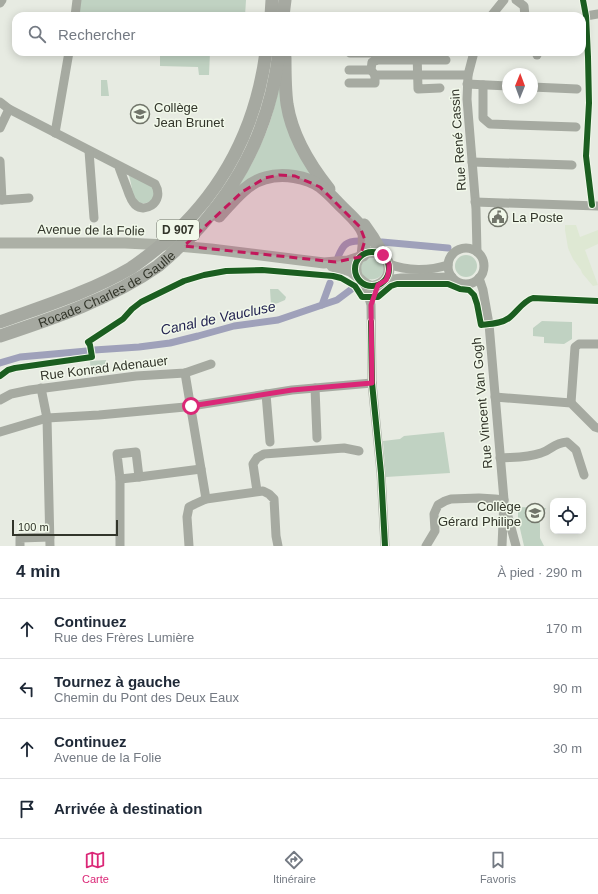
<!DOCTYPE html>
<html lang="fr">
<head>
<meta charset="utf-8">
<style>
  body { margin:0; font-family:Arial,sans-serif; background:#f2f2f3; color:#1f2937 }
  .controls { position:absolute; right:12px; bottom:12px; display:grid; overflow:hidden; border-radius:8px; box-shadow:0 2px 10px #0003 }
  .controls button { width:36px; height:36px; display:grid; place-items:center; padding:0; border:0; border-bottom:1px solid #e0e1e3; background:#fff; color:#1f2937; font:20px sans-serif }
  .compass { position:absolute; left:502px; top:68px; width:36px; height:36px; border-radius:50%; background:#fff; box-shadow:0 2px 10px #0003; rotate:1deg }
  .scale { position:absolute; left:12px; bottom:10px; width:106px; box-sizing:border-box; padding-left:4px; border:2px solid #32352a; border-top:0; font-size:11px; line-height:14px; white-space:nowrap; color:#32352a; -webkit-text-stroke:3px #f1f8ea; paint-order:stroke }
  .stop { position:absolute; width:12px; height:12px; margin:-9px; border:3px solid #db2777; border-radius:50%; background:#fff }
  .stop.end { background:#db2777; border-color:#fff; box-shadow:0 1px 4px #0008 }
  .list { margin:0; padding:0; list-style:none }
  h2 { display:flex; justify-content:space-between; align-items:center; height:52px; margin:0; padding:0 16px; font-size:17px }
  h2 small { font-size:13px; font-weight:400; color:#747a83 }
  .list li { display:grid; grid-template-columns:26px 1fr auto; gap:12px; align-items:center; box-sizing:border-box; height:60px; padding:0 16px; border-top:1px solid #e0e1e3 }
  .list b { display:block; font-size:15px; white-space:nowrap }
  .list p { margin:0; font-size:13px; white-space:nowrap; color:#747a83 }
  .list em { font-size:13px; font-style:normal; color:#747a83 }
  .icon { flex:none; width:22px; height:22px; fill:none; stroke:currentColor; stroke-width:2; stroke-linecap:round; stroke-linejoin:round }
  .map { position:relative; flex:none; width:598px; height:546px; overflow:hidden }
  .search { position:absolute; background:#fff; box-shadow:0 2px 10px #0003; left:12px; right:12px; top:12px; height:44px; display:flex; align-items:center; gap:10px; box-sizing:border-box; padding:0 14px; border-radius:12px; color:#747a83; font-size:15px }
  .sheet { height:292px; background:#fff }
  nav { display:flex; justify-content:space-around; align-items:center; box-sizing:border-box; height:56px; border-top:1px solid #e0e1e3; background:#fff; font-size:11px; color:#747a83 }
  nav a { display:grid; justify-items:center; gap:2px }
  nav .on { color:#db2777 }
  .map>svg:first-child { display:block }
  .green { fill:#c0d2c2 }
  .plaza { fill:#dee8d3 }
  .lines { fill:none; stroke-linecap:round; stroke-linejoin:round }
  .canal { stroke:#9fa1ba; stroke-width:7 }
  .minor { stroke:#a6aaa1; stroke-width:9 }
  .major { stroke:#acb0a6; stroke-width:11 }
  .highway { stroke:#a6a9a1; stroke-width:13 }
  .cycleway-casing { stroke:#f1f8ea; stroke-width:8 }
  .cycleway { stroke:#1b5e20; stroke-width:6 }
  .route { stroke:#db2777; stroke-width:5 }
  .marked { fill:#c2185b; fill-opacity:0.2; stroke:#c2185b; stroke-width:3; stroke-dasharray:8 5; stroke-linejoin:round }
  .labels { text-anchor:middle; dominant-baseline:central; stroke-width:3; stroke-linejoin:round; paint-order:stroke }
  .shield { fill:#f1f8ea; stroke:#6b7064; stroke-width:1 }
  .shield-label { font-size:12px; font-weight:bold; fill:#32352a }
  .poi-label { font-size:13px; fill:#32352a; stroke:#f1f8ea; text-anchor:start }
  .street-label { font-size:13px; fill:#32352a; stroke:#f1f8ea }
  .water-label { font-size:14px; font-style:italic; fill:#242452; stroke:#f1f8ea }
</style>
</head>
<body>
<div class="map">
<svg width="598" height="546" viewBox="0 0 598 546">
  <rect width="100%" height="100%" fill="#e7ebe2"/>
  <!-- green -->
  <g class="green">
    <path d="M81 0H246L245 16H78Z"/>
    <path d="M160 52H210L209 75H199L198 67 160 66Z"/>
    <path d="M281 79 311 175 300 174 234 193C244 178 254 161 261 144 271 124 276 101 281 79Z"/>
    <path d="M101 80H107L109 96H101Z"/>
    <path d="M130 175 152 186 155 193 152 201C131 210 134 191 129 176Z"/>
    <circle cx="466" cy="266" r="11"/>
    <path d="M372 256C374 257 378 258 380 260 383 262 384 265 384 268 383 283 361 283 361 270 360 268 362 264 362 261Z"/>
    <path d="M270 289H278L286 297 285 300 278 303 271 305Z"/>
    <path d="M542 321 572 322V339L564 344 544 343V337L533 336V328Z"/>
    <path d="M106 360 107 373 91 375 90 361Z"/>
    <path d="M444 432 450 473 386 477 383 441 400 439 404 436Z"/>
    <path d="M518 507 546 508 540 522V538L544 546H524L518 520Z"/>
  </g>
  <!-- plaza -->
  <path class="plaza" d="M565 225H576L580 237 598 230V244L585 250 598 285 593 286 582 273 581 270 573 259 568 248 565 230Z"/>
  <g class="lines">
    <!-- canal -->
    <g class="canal">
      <path d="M382 242 448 248"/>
      <path d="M338 257C343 245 346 241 359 241"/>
      <path d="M322 305 337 300 353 288"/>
      <path d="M94 350 139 347 170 343 198 336 234 326 278 320 322 305 330 283"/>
      <path d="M0 363 20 357 87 351"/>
    </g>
    <!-- minor -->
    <g class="minor">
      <path d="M516 0 524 6 525 16"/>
      <path d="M0 3 2 0"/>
      <path d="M75 16 77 0"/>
      <path d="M491 16 504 0"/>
      <path d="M586 16 598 14"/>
      <path d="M417 52 418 89 440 88"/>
      <path d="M474 52 468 75 467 99 476 209 477 252"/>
      <path d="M537 52V55"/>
      <path d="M350 53H375L376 60"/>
      <path d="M446 60H378L372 62 371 70 375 75H468"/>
      <path d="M349 70H371"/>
      <path d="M349 83H375V75"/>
      <path d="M467 84 508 86"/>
      <path d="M483 85V118L490 124 576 127"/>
      <path d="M532 87 577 89"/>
      <path d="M0 102 9 109 155 184C166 203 142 216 133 202 131 200 130 196 129 194 126 185 122 176 119 167"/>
      <path d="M0 128 9 109"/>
      <path d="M55 133 69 52"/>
      <path d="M89 151 94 218"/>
      <path d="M0 161 2 200H0"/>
      <path d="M472 162 572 165"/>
      <path d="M2 200 29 198"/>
      <path d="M475 202 598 206"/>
      <circle cx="466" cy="266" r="18"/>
      <path d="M389 264C407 271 429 271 448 265"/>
      <path d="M479 278 483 290 489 324 504 500 502 546"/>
      <path d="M386 280 401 278 452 277"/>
      <path d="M365 284 371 305 372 383 381 473 385 546"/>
      <path d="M185 373 206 499"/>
      <path d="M41 388 47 418 50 546"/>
      <path d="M315 388 317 438"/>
      <path d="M266 394 270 442"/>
      <path d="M495 397 571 403 595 427 598 428"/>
      <path d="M0 400 11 394 30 390 136 376 185 373 211 364"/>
      <path d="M571 403 575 347 579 344H598"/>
      <path d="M0 432 47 418 99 415 185 407 292 390 372 383"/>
      <path d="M136 452 139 477 120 479 117 454Z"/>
      <path d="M500 458C514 457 527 458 541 453 552 450 553 443 567 442L576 450 584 475"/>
      <path d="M139 477 201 469"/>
      <path d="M257 491 253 464 257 458 264 454 344 448 359 451"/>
      <path d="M506 509 516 546"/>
      <path d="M20 546V538L50 537"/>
      <path d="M120 546V479"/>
      <path d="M189 546 187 517 189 507 195 504 206 499 263 491 269 494 274 499 276 536 278 546"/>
      <path d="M426 546 435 531 434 514 438 505 445 501 451 499 479 498 495 499 504 500"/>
    </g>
    <!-- major -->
    <g class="major">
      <path d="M0 243H125L167 245 211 249 324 263 348 261 360 257"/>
      <path d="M332 266C338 268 344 269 350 271 361 277 368 295 384 281 387 278 389 273 389 268 388 243 346 249 358 278"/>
    </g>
    <!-- highway -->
    <g class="highway">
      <path d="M271 16 272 0"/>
      <path d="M283 16 285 0"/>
      <path d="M285 58C285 73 285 89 287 104 292 136 309 164 329 189"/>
      <path d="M219 216C232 202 246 183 265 178 282 173 307 176 321 187 329 193 336 201 343 208 350 215 361 224 364 234 365 241 364 248 363 255"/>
      <path d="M364 225 373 238 383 255"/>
      <path d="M0 322C44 306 90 292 131 268 143 260 154 251 165 242 223 192 256 128 266 52"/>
      <path id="s1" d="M0 336C54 318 111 299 158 266 165 260 172 254 178 248 184 242 191 237 196 231 201 226 206 220 210 215 249 168 272 112 279 52"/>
    </g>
    <!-- cycleway casing -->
    <g class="cycleway-casing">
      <g id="cycleway">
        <path d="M583 0 586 16 588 57 589 103 586 156 592 205"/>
        <circle cx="372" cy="269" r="17"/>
        <path d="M371 322 372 383 381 473 385 546"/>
        <path d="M0 376 8 370 15 368 92 357 90 345 88 342 123 319 132 309 141 302 184 281 204 275 226 271 262 270 333 276 341 278 355 286 362 297H378L391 286 397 284H448L460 289 469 290 474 295 477 304 481 325C490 324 501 324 509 318 517 312 523 301 533 298L598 301"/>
      </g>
    </g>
    <!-- cycleway -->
    <use href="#cycleway" class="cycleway"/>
  </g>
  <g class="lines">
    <!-- route -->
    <path class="route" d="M191 406 292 390 372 383 371 305 378 285 386 280 388 275 389 269V264L386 259 383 255"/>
  </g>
  <!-- marked area -->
  <path class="marked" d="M279 175 295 176 320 187 360 227 365 240 360 257 336 262 184 246 242 192 265 178Z"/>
  <!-- icons -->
  <defs>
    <g id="school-ring" transform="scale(1)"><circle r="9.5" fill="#f1f8ea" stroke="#71756a" stroke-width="1.5"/><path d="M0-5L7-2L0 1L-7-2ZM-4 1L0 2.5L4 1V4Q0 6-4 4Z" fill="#71756a"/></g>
    <g id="civic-ring" transform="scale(1)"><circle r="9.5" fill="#f1f8ea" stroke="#71756a" stroke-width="1.5"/><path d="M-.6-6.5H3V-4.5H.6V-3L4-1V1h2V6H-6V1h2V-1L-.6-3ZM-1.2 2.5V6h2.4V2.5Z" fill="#71756a"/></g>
  </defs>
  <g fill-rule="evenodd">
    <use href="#school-ring" x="140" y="114"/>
    <use href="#civic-ring" x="498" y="217"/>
    <use href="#school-ring" x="535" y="513"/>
  </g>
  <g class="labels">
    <!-- shield labels -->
    <rect class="shield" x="157" y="220" width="42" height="20" rx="3"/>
    <g class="shield-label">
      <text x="178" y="230">D 907</text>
    </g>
    <!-- poi labels -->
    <g class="poi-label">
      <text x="154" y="107">Collège<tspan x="154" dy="15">Jean Brunet</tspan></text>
      <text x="512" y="217">La Poste</text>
      <text x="521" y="506" text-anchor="end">Collège<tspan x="521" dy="15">Gérard Philipe</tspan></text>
    </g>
    <!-- street labels -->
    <g class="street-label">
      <text transform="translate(458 140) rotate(-94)">Rue René Cassin</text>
      <text transform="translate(91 230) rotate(1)">Avenue de la Folie</text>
      <text stroke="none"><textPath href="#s1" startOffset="117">Rocade Charles de Gaulle</textPath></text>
      <text transform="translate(104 368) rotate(-7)">Rue Konrad Adenauer</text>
      <text transform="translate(482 403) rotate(-95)">Rue Vincent Van Gogh</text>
    </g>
    <!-- water labels -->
    <g class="water-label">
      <text transform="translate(218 318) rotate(-12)">Canal de Vaucluse</text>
    </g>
  </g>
</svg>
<div class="controls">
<button><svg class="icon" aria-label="locate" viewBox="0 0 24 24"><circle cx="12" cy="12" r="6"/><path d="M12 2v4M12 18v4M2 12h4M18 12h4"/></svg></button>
</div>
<svg class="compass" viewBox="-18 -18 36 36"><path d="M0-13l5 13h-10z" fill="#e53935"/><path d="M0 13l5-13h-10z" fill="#747a83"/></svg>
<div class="scale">100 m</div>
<div class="stop" style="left:191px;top:406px"></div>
<div class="stop end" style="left:383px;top:255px"></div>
<div class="search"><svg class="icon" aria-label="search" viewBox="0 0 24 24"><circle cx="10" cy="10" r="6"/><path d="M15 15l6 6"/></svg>Rechercher</div>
</div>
<section class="sheet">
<h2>4 min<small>À pied · 290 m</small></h2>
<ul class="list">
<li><svg class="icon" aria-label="ahead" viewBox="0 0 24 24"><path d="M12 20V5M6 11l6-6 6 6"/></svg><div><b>Continuez</b><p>Rue des Frères Lumière</p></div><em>170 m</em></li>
<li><svg class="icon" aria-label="left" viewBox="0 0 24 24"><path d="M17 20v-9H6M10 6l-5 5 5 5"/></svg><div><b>Tournez à gauche</b><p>Chemin du Pont des Deux Eaux</p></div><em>90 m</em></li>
<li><svg class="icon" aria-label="ahead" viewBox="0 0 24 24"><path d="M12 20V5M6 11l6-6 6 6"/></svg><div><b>Continuez</b><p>Avenue de la Folie</p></div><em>30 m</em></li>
<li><svg class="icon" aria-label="arrive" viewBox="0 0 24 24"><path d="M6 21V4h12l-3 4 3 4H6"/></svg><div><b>Arrivée à destination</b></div></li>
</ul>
</section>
<nav>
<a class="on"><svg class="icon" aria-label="map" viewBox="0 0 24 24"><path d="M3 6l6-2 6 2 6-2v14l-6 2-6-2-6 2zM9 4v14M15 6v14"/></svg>Carte</a>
<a><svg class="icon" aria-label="directions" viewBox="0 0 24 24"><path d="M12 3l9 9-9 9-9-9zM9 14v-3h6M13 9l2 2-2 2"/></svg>Itinéraire</a>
<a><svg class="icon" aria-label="saved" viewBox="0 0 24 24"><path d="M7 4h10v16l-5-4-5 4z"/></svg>Favoris</a>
</nav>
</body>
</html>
